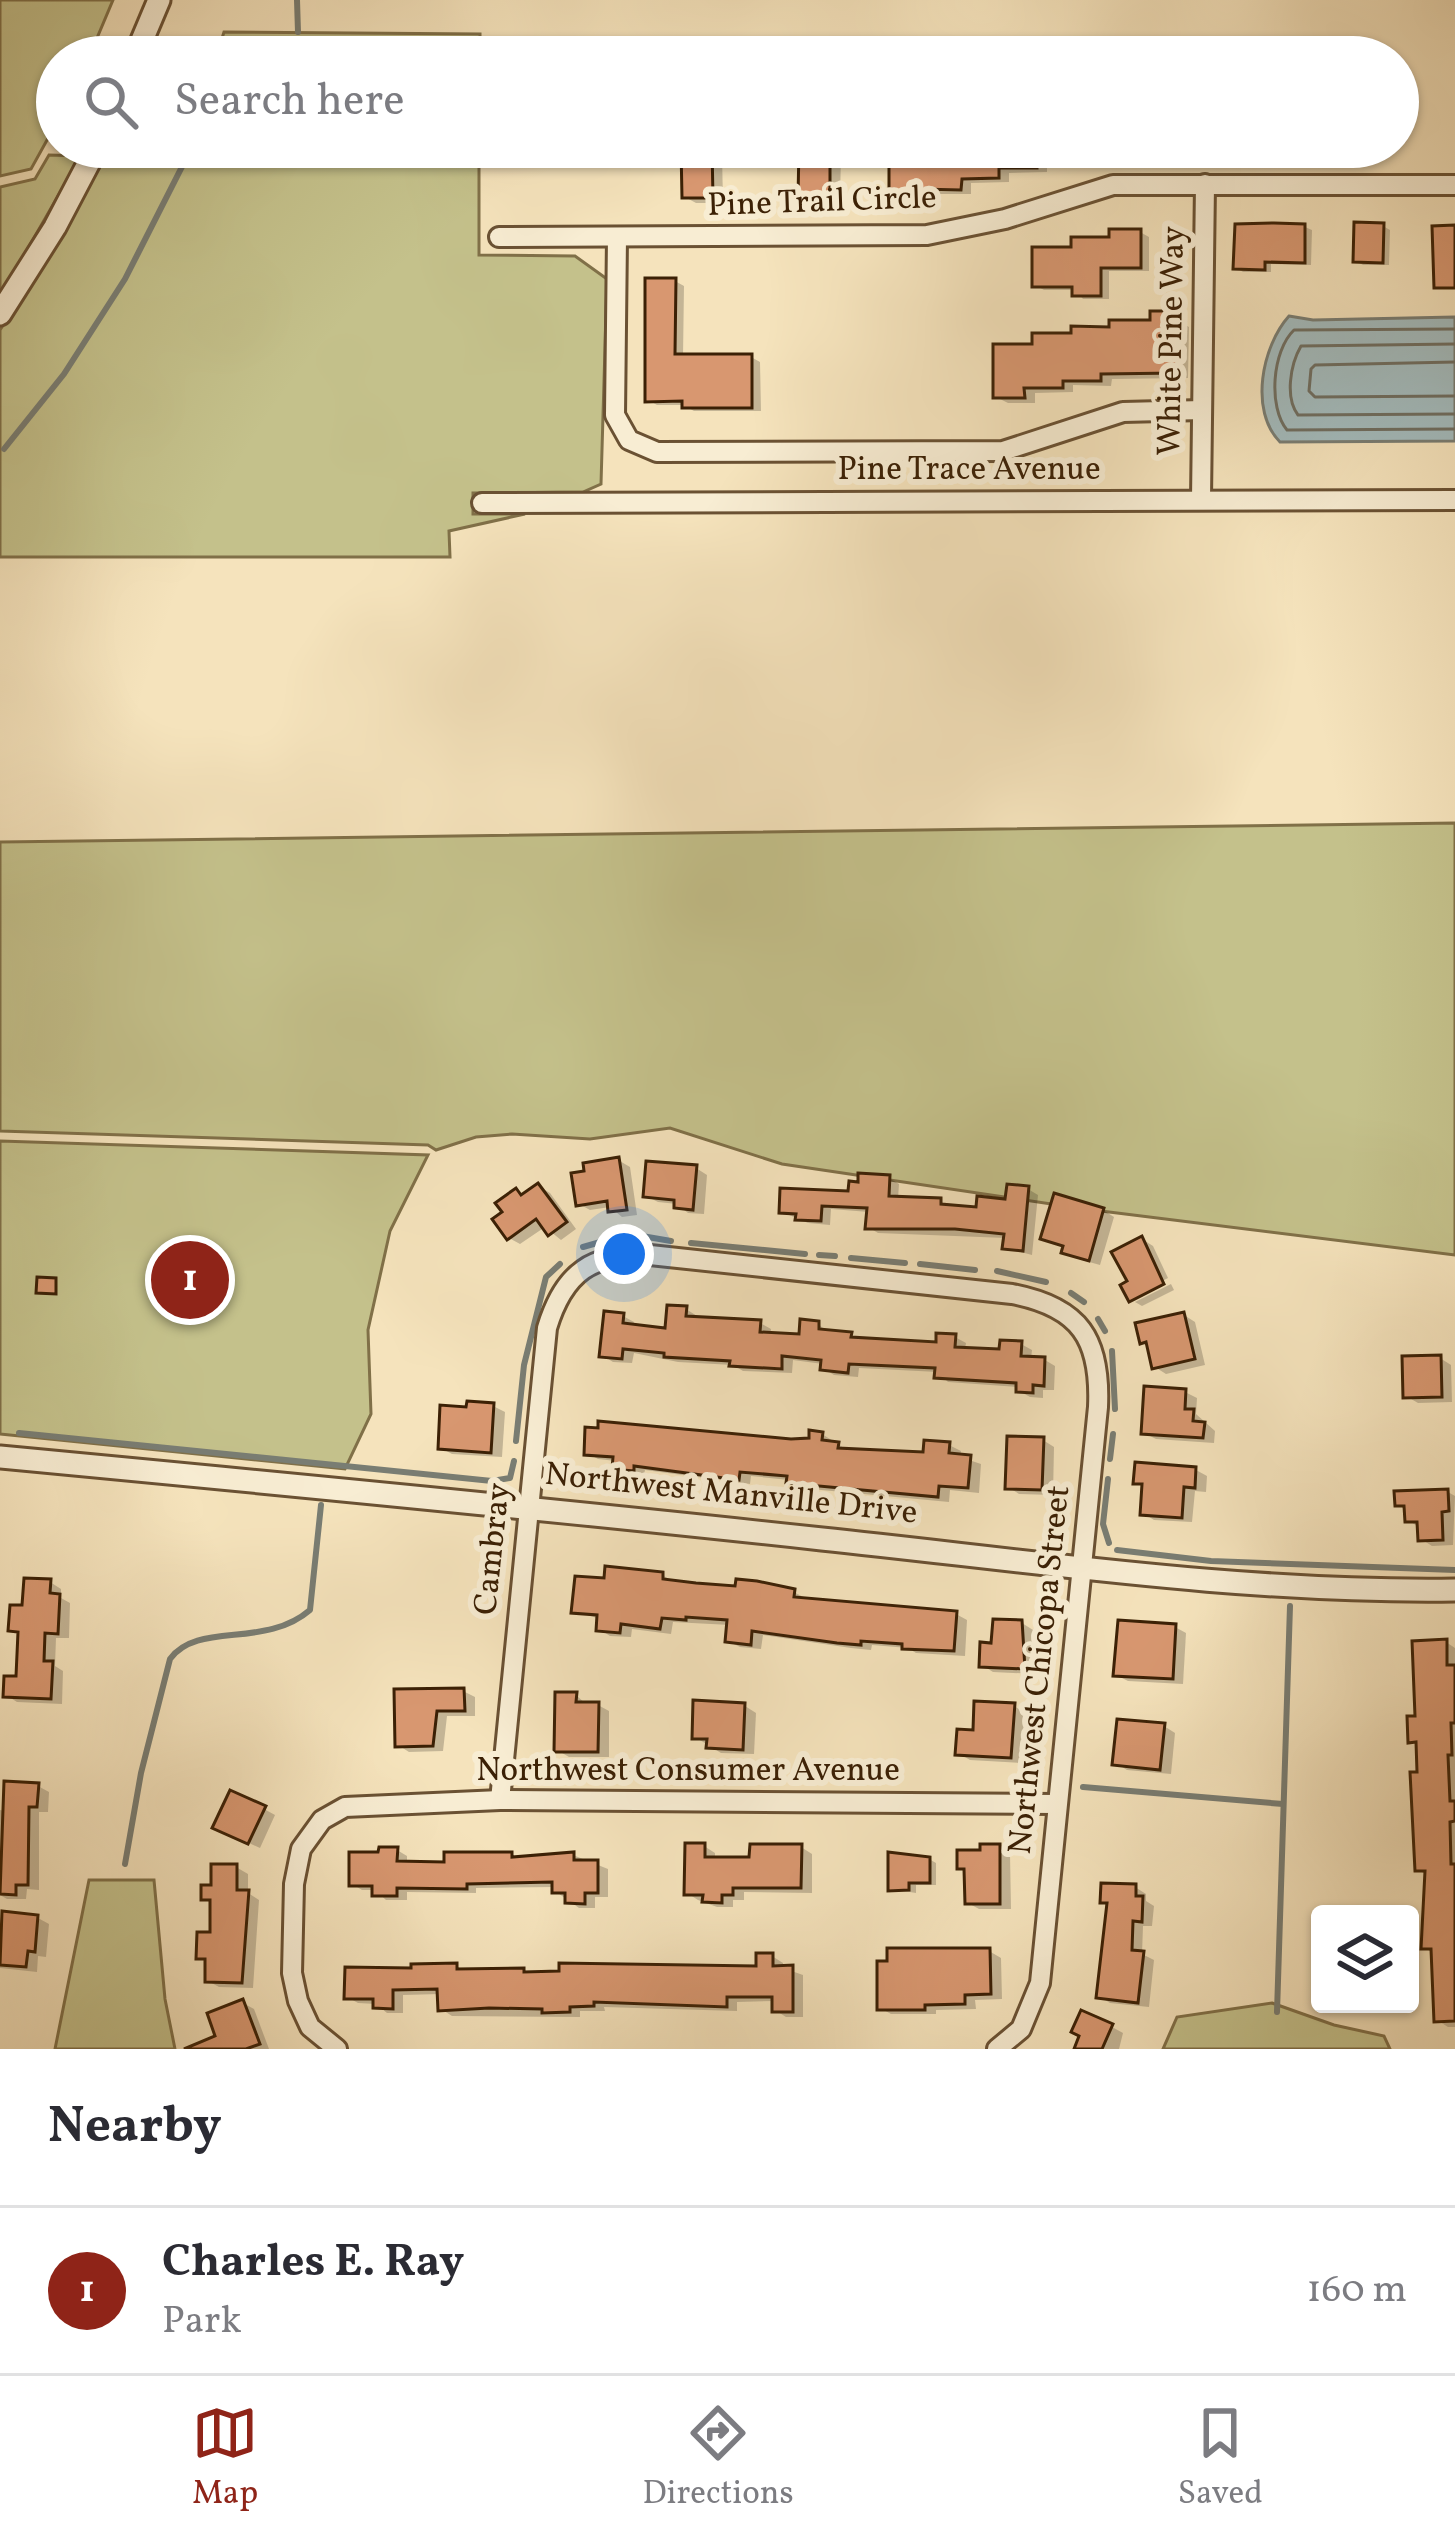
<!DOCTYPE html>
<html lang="en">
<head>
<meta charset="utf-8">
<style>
  body { margin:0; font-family:Vollkorn,serif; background:#f2f2f3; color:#2b2b33 }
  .controls { position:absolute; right:36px; bottom:36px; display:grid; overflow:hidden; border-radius:12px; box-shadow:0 3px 9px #0004 }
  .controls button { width:108px; height:108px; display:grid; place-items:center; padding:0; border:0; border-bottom:3px solid #e1e1e2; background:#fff; color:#2b2b33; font:60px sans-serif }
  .you { position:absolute; left:624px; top:1254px; width:42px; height:42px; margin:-30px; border:9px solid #fff; border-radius:50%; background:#1a73e8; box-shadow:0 0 0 18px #1a73e833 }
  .badge { display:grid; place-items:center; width:78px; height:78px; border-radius:50%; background:#8f2418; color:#fff; font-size:39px; font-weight:700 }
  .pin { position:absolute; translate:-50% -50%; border:6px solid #fff; box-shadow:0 3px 12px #0006 }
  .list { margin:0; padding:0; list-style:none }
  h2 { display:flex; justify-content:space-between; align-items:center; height:156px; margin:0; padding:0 48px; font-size:51px }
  h2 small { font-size:39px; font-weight:400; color:#7c7c81 }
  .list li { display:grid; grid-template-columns:78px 1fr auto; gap:36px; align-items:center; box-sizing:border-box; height:168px; padding:0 48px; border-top:3px solid #e1e1e2 }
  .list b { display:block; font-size:45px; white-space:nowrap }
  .list p { margin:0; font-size:39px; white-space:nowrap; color:#7c7c81 }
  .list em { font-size:39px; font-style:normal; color:#7c7c81 }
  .icon { flex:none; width:66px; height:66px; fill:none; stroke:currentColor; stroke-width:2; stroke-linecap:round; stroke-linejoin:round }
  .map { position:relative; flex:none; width:1455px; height:2049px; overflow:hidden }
  .search { position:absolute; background:#fff; box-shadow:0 3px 9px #0004; left:36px; right:36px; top:36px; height:132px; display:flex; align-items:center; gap:30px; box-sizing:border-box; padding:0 42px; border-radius:66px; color:#7c7c81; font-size:45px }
  .sheet { height:324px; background:#fff }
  nav { display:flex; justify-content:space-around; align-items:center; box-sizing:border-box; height:168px; border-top:3px solid #e1e1e2; background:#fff; font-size:33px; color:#7c7c81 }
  nav a { display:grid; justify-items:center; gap:6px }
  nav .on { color:#8f2418 }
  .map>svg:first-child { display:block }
  .green { fill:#c4c18b; stroke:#807048; stroke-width:3 }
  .water { fill:#a3bbbd; stroke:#797d73; stroke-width:3 }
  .shadow { fill:#0003 }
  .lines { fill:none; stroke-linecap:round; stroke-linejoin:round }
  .shore { stroke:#6f6e61; stroke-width:3 }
  .stream { stroke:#797d73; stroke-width:6 }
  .building { fill:#d89770; stroke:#3b2005; stroke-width:3 }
  .minor-casing { stroke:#6a5133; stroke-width:24 }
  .tertiary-casing { stroke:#6a5133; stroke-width:27 }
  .minor { stroke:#f8edd3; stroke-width:18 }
  .tertiary { stroke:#f8edd3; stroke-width:21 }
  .labels { text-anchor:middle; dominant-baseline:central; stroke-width:12; stroke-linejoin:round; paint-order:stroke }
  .street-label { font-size:33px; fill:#3b2005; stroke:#f8edd3 }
</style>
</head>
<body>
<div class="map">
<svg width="1455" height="2049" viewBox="0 0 1455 2049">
  <rect width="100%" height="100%" fill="#f5e3bc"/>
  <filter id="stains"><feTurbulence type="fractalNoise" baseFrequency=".00167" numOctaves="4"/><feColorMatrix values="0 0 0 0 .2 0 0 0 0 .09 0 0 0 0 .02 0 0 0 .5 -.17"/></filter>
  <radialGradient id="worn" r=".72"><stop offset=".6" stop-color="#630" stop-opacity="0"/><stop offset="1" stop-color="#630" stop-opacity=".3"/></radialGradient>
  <!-- green -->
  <g class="green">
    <path d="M0 0H113L89 57H57V122L31 169 0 176Z"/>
    <path d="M224 32 480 34V57H216Z"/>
    <path d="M132 147H479V255L575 256 607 279 601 484 583 492 473 493V514H525L449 531 450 557H0V330L63 233 103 157 129 158Z"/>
    <path d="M49 155 81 156 0 297V187L35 179Z"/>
    <path d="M1455 823V1255L1085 1209 782 1164 670 1128 590 1139 512 1134 476 1137 436 1150 428 1145 0 1131V842Z"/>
    <path d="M0 1141 428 1155 390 1231 368 1330 371 1414 345 1469 0 1434Z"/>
    <path d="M89 1880H154L165 1999 175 2049H55Z"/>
    <path d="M1272 2003 1334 2025 1384 2036 1390 2049H1163L1177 2017Z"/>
  </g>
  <!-- water -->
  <path class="water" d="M1289 316 1313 320 1455 317V441L1280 442C1249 411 1262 346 1289 316Z"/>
  <!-- shadow -->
  <g class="shadow">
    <path d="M711 147 722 153 723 203H696L685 197Z"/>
    <path d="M802 147H830L841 153 840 203H812L801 196Z"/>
    <path d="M934 147H1085V160H1047V172L1009 173V182L971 183V194H930V201H902L892 195 933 162Z"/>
    <path d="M1383 226 1390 230 1389 265H1363L1356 261Z"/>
    <path d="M1305 227 1312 230 1311 265 1271 264V272H1243L1237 268Z"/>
    <path d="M1140 232 1149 237V271H1109V299H1083L1075 290H1044L1035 285 1074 250Z"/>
    <path d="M675 281 684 286 683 357H751L760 362 761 411H694L683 405H657L648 400Z"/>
    <path d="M1167 314 1189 327 1188 378 1112 379 1111 386 1073 385V392L1035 393V403H1008L996 397 1035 347 1153 323Z"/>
    <path d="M618 1160 630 1167 637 1215 622 1217 610 1207 590 1210 579 1204Z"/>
    <path d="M696 1168 707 1175 704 1214 688 1213 677 1204 658 1202 646 1196Z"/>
    <path d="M889 1178 899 1184 898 1199 940 1201 952 1208 979 1210 1008 1202 1028 1189 1038 1195 1032 1255 1005 1248 1006 1238 878 1233 868 1227 869 1212 831 1209 830 1225 808 1223 782 1212 851 1194Z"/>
    <path d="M538 1186 550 1193 576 1229 561 1240 545 1227 520 1244 509 1238 506 1212 516 1191 525 1196Z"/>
    <path d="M1103 1210 1114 1217 1100 1265 1075 1258 1064 1252 1066 1247 1044 1238Z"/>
    <path d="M1142 1239 1153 1246 1168 1278 1133 1296V1301L1131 1282Z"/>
    <path d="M1171 1284 1174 1290 1142 1306 1135 1302Z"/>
    <path d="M686 1309 697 1316V1320L760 1323 771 1329 770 1336 801 1338 818 1324 829 1333 851 1335 861 1341 939 1345 955 1337 966 1343 965 1350 1002 1352 1021 1344 1032 1350 1031 1359 1045 1360 1055 1366 1054 1390H1043V1398L1030 1397 1019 1391V1387L948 1382 938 1372 859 1368 858 1377 834 1375 823 1368V1364L793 1360 792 1373 743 1371 733 1365 678 1362 634 1353 632 1363 613 1362 602 1355 623 1316 634 1322 633 1327 668 1331Z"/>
    <path d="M1184 1315 1195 1322 1205 1365 1166 1374 1155 1367 1150 1346 1142 1342Z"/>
    <path d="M1440 1358 1451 1365 1452 1402 1418 1403 1406 1396Z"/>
    <path d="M1185 1392 1197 1398 1196 1414 1215 1431 1214 1443 1156 1439 1144 1433Z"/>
    <path d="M493 1406 505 1412 502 1457 452 1454 441 1448Z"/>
    <path d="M822 1434 849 1451 926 1455 949 1445 961 1451 960 1457 981 1464 979 1493 950 1490 949 1502 800 1488 789 1480 751 1476 750 1484 645 1470 644 1475 627 1474 615 1467 616 1461 598 1459 587 1453 811 1441Z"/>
    <path d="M1043 1440 1054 1447 1053 1495 1019 1494 1008 1487Z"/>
    <path d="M1196 1470 1207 1476 1206 1492 1195 1491 1192 1522 1154 1520 1143 1513 1145 1487 1136 1482Z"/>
    <path d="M1448 1492 1455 1496 1453 1545 1432 1546 1421 1539 1420 1528 1408 1520 1407 1510 1398 1505Z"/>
    <path d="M662 1575 674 1582 794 1592 805 1598 956 1614 967 1620 965 1656 916 1653 908 1648 872 1645 871 1650 851 1648 763 1635 761 1649 740 1647 728 1641 730 1625 673 1622 671 1634 632 1629 631 1637 610 1636 599 1629 600 1619 575 1611 606 1581Z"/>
    <path d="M50 1582 61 1589V1598L70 1603 69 1638H56L55 1666 63 1671 62 1704 17 1702 6 1695 19 1680 21 1635 11 1630Z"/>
    <path d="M1022 1623 1033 1630 1035 1674 993 1672 982 1665 994 1646Z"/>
    <path d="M1175 1627 1186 1633 1183 1684 1128 1681 1116 1675Z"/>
    <path d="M1446 1642 1455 1648V2027H1448L1437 2020 1434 1953 1424 1948 1427 1875 1418 1870 1419 1746 1411 1741Z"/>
    <path d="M463 1691 475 1697V1716H447L443 1751 409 1752 398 1745 397 1692Z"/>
    <path d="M576 1695 587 1705H598L609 1711V1757H569L557 1750Z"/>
    <path d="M745 1706 756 1713 754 1754 721 1753 695 1737Z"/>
    <path d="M1014 1706 1025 1713 1022 1763 970 1760 958 1753Z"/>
    <path d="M1164 1726 1175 1733 1171 1774 1127 1770 1116 1763Z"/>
    <path d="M38 1786 49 1792 48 1812H39V1890L27 1889 26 1899H7L0 1895V1810L6 1811Z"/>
    <path d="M264 1809 275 1815 260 1848 227 1833Z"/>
    <path d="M704 1846 715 1853V1860H752L801 1847 812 1854V1893L744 1892V1900H733V1907H717L698 1900 687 1893Z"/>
    <path d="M999 1847 1010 1854 1011 1909H979L968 1903 967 1872 960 1867V1853Z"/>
    <path d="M397 1850 407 1856V1864L447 1865 512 1855 520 1859 573 1855 608 1869V1897H595V1908H579L555 1891V1887L476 1888V1893L407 1892V1900H386L375 1890H362L352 1884Z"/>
    <path d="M929 1859 936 1863V1885H916V1893L891 1889Z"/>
    <path d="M236 1867 248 1874V1893L259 1900 253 1988 219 1987 208 1981V1962L200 1957 213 1935V1904L204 1898Z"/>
    <path d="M1135 1887 1146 1894V1901L1154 1906 1152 1926H1143L1142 1954 1154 1960 1149 2007 1110 2003 1099 1996 1110 1905 1103 1901Z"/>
    <path d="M38 1918 49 1924 46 1957 38 1956 37 1972 0 1968V1945Z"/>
    <path d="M989 1951 1001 1958 1002 1999 975 2000 976 2009 936 2010V2014H891L880 2008Z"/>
    <path d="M772 1956 783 1963V1968L803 1975V2017H786L775 2010V2001L737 2002V2011L604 2007 605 2011H580V2017L452 2016 441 2009 440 1994 403 1995V2013H387L376 2004 358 2003 347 1997 414 1971 456 1966 467 1972 523 1971 529 1975 759 1969Z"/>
    <path d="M243 2003 254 2009 269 2049H207Z"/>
    <path d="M1112 2027 1123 2033 1119 2049H1077Z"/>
  </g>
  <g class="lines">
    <!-- shore -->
    <g class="shore">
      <path d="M1455 329 1294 330C1272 351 1268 407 1287 430L1455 429"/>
      <path d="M1455 344 1301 346C1290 365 1285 398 1298 415L1455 414"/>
      <path d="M1455 362 1315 365 1311 369 1309 391 1315 397 1455 396"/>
    </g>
    <!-- stream -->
    <g class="stream">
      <path d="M297 0 298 32"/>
      <path d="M4 449 64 374 125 279 192 147"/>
      <path d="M636 1235 671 1241"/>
      <path d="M691 1243 805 1254"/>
      <path d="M583 1247 611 1239"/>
      <path d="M819 1255 835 1256"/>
      <path d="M851 1258 905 1263"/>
      <path d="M920 1264 975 1270"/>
      <path d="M997 1271 1046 1282"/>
      <path d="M1071 1293 1084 1302"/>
      <path d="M1098 1319 1105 1331"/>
      <path d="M1112 1351 1115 1409"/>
      <path d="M19 1433 492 1481 510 1478 514 1461"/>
      <path d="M516 1441 524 1365 546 1277 560 1264"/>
      <path d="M1110 1459 1113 1434"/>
      <path d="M1108 1479 1103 1524 1109 1543"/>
      <path d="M1117 1550 1211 1561 1455 1570"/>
      <path d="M1083 1787 1283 1804"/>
      <path d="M125 1864 141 1773 170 1659C198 1621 265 1649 310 1610L321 1505"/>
      <path d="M1277 2012 1290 1606"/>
    </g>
  </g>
  <!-- building -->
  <g class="building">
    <path d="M681 147H712L713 198H682Z"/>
    <path d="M799 147H830V198H798Z"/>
    <path d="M931 147H1037V168H999V178L962 179 961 190 920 189V197H889V158H930Z"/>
    <path d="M1354 222 1384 223 1383 263 1353 262Z"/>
    <path d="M1274 223 1305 224V263L1265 262V270L1233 269 1235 224Z"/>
    <path d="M1455 225V288H1434L1432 226Z"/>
    <path d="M1109 229H1141V268H1101V296H1072V287H1032V247H1071V237H1109Z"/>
    <path d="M645 278H676L675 354H752V408H682V401L645 402Z"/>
    <path d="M1150 311H1168V318H1179L1177 373 1101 374V381H1063V388H1024L1025 398H993V344H1032V333H1071V326L1109 327V320H1150Z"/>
    <path d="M619 1157 627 1210 608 1212 607 1201 576 1206 571 1173 584 1171 583 1163Z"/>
    <path d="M646 1161 697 1165 693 1210 674 1208V1200L643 1197Z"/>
    <path d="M858 1173 890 1175 889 1196 941 1198V1204L976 1207 977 1196 1005 1199 1007 1184 1029 1186 1023 1251 1002 1249 1004 1234 955 1229H865L867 1208 822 1206 821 1221 795 1220 796 1214 779 1213 780 1188 848 1191 849 1181 858 1182Z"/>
    <path d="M538 1183 567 1222 548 1236 536 1219 507 1240 492 1219 502 1212 495 1203 516 1188 521 1195Z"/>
    <path d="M1054 1193 1104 1208 1089 1261 1061 1253 1063 1246 1040 1239Z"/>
    <path d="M1142 1236 1164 1284 1129 1302 1120 1285 1127 1281 1111 1252Z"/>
    <path d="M37 1277 56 1278V1294L36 1293Z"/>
    <path d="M667 1305 687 1306 686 1316 761 1320 760 1332 799 1334 800 1319 819 1321V1329L852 1332 851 1337 936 1342V1333L956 1334 955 1347 999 1349 1000 1340 1022 1341 1021 1356 1045 1357 1044 1386 1033 1385V1393L1016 1392V1383L934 1378 935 1368 849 1364 848 1373 820 1370 821 1360 782 1356V1369L729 1366 730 1361 664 1357V1353L623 1349 622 1359 599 1357 604 1311 624 1313 623 1323 665 1328Z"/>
    <path d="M1184 1312 1195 1359 1152 1369 1146 1342 1140 1344 1135 1323Z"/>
    <path d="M1441 1355 1442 1397 1403 1398 1402 1356Z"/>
    <path d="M1144 1386 1186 1389 1185 1409H1194L1193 1421 1205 1422 1203 1438 1141 1434Z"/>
    <path d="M467 1401 494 1403 491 1453 438 1449 440 1405 466 1407Z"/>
    <path d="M598 1421 791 1439 809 1438V1430L823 1432 822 1440 839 1442 838 1448 923 1452 924 1440 950 1442 949 1453 971 1455 968 1488 939 1486 938 1497 786 1483 787 1476 740 1472 739 1480 634 1466V1471L612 1469 613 1457 584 1455 585 1427 598 1428Z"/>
    <path d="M1007 1436 1044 1437 1042 1490 1005 1489Z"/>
    <path d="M1135 1462 1196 1467 1195 1488 1184 1487 1182 1518 1140 1515 1142 1484H1133Z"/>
    <path d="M1448 1489 1449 1511 1442 1512 1443 1540 1418 1541 1417 1522H1405L1404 1506H1395L1394 1491Z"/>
    <path d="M605 1566 663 1572V1579L696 1583 735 1586 736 1579 757 1581 795 1589 794 1597 957 1611 954 1651 902 1649V1644L861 1641V1645L837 1643 752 1631 751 1645 725 1642 727 1620 686 1617V1620L662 1618 660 1629 621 1624 620 1633 596 1631 597 1615 571 1613 575 1576 604 1578Z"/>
    <path d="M24 1578 51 1579 50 1593 60 1594 58 1634 45 1633 44 1661H53L51 1699 3 1697 4 1676H16L18 1632 8 1631 10 1605H22Z"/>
    <path d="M993 1619 1022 1620 1025 1669 979 1667 980 1642 991 1643Z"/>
    <path d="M1118 1620 1176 1624 1173 1679 1113 1676Z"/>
    <path d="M1447 1639V1665H1455V1723H1451L1452 1755H1448L1450 1801H1455V1821L1450 1822 1451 1864H1455V2021L1434 2022 1431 1949H1421L1425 1871H1415L1410 1772H1417L1416 1742 1408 1743 1407 1716H1415L1412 1641Z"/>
    <path d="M464 1688 465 1711H437L433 1746 395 1747 394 1689Z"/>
    <path d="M555 1692H577L576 1702H599L598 1752H554Z"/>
    <path d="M693 1700 745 1703 743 1750 706 1748 707 1739H692Z"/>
    <path d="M974 1701 1015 1703 1011 1758 955 1755 957 1729 973 1730Z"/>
    <path d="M1117 1719 1165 1723 1160 1770 1112 1765Z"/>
    <path d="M4 1781 39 1783 37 1807H29L28 1885H16V1895L0 1894Z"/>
    <path d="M230 1790 266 1806 248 1844 212 1828Z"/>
    <path d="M685 1843H705V1857H749L750 1844H802L801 1888H733V1895H722V1903L702 1902 703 1895H684Z"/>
    <path d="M980 1844H1000V1904H965L964 1869H957V1850H980Z"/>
    <path d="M379 1847H398L397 1861 444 1862V1852H512V1857L574 1852V1860H598V1893H585V1904L565 1903V1893H552V1882L467 1884V1889L397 1888V1896H372V1886H349V1852H378Z"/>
    <path d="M888 1852 930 1857V1883H909V1890L888 1891Z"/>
    <path d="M211 1864H237V1890H249L242 1983 205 1982V1959H196L197 1932H210V1900H201V1885H211Z"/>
    <path d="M1101 1883 1136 1884V1896H1143L1142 1922 1133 1921 1132 1950 1144 1951 1138 2003 1096 1998 1107 1903H1100Z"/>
    <path d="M2 1911 38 1915 35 1952 28 1951 26 1967 0 1965Z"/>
    <path d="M887 1948H990L991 1994 965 1995V2004L925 2005V2010H877V1961H887Z"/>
    <path d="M756 1953H773V1966L793 1965V2012H772V1997H727V2007L594 2002V2006L570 2007V2012L542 2013V2009L489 2008 438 2011 437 1989 393 1990V2009L373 2008V1999H344L345 1967 411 1968V1964L457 1963V1969L524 1968V1972L559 1971V1963L756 1966Z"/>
    <path d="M243 1999 260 2044 246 2049H184L215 2036 207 2013Z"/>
    <path d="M1081 2010 1113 2024 1102 2049H1074L1079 2036 1071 2032Z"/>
  </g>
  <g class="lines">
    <!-- minor casing -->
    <g class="minor-casing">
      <g id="minor">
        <path d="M499 237 927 235 1005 219 1113 185H1455"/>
        <path d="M617 237 615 415 629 440 657 452 1003 451 1123 412 1202 410"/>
        <path d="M1201 499 1205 184"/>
        <path d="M482 503 1455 500"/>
        <path d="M500 1800 547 1328C564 1272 592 1253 650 1255L1012 1294C1080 1307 1101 1339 1098 1407L1040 1983 1021 2029 997 2049"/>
        <path d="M337 2049 310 2027 298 2001 292 1973 294 1884 301 1849 322 1820 345 1807 500 1800 1057 1804"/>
      </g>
    </g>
    <!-- tertiary casing -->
    <g class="tertiary-casing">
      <g id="tertiary">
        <path d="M135 57 159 0"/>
        <path d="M0 314 55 227 97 147"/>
        <path d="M0 1457C274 1483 548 1509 822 1539 1032 1561 1244 1593 1455 1590"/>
      </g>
    </g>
    <!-- minor -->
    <use href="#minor" class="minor"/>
    <!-- tertiary -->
    <use href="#tertiary" class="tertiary"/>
  </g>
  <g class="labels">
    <!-- street labels -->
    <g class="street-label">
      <text transform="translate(822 203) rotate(-2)">Pine Trail Circle</text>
      <text transform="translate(1173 341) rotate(-89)">White Pine Way</text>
      <text x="969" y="471">Pine Trace Avenue</text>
      <text transform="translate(731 1495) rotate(6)">Northwest Manville Drive</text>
      <text transform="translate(494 1549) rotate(-84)">Cambray</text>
      <text transform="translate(1041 1670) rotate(-84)">Northwest Chicopa Street</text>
      <text x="688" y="1772">Northwest Consumer Avenue</text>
    </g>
  </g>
  <rect width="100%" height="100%" filter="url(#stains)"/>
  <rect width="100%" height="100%" fill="url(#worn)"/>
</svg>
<div class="controls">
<button><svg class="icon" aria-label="layers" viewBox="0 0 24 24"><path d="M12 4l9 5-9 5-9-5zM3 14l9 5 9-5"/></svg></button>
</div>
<div class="you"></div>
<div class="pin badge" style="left:190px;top:1280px">1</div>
<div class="search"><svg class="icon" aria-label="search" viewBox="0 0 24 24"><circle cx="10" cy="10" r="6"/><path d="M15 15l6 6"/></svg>Search here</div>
</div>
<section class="sheet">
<h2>Nearby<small></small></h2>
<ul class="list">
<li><span class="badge">1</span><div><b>Charles E. Ray</b><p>Park</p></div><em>160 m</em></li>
</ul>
</section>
<nav>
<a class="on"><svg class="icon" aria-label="map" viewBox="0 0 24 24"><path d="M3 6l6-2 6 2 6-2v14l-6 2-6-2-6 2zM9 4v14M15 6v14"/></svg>Map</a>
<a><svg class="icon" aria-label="directions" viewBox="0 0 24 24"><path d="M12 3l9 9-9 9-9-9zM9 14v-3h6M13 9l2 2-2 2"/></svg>Directions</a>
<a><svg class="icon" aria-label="saved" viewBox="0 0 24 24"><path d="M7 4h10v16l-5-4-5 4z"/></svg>Saved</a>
</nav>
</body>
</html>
